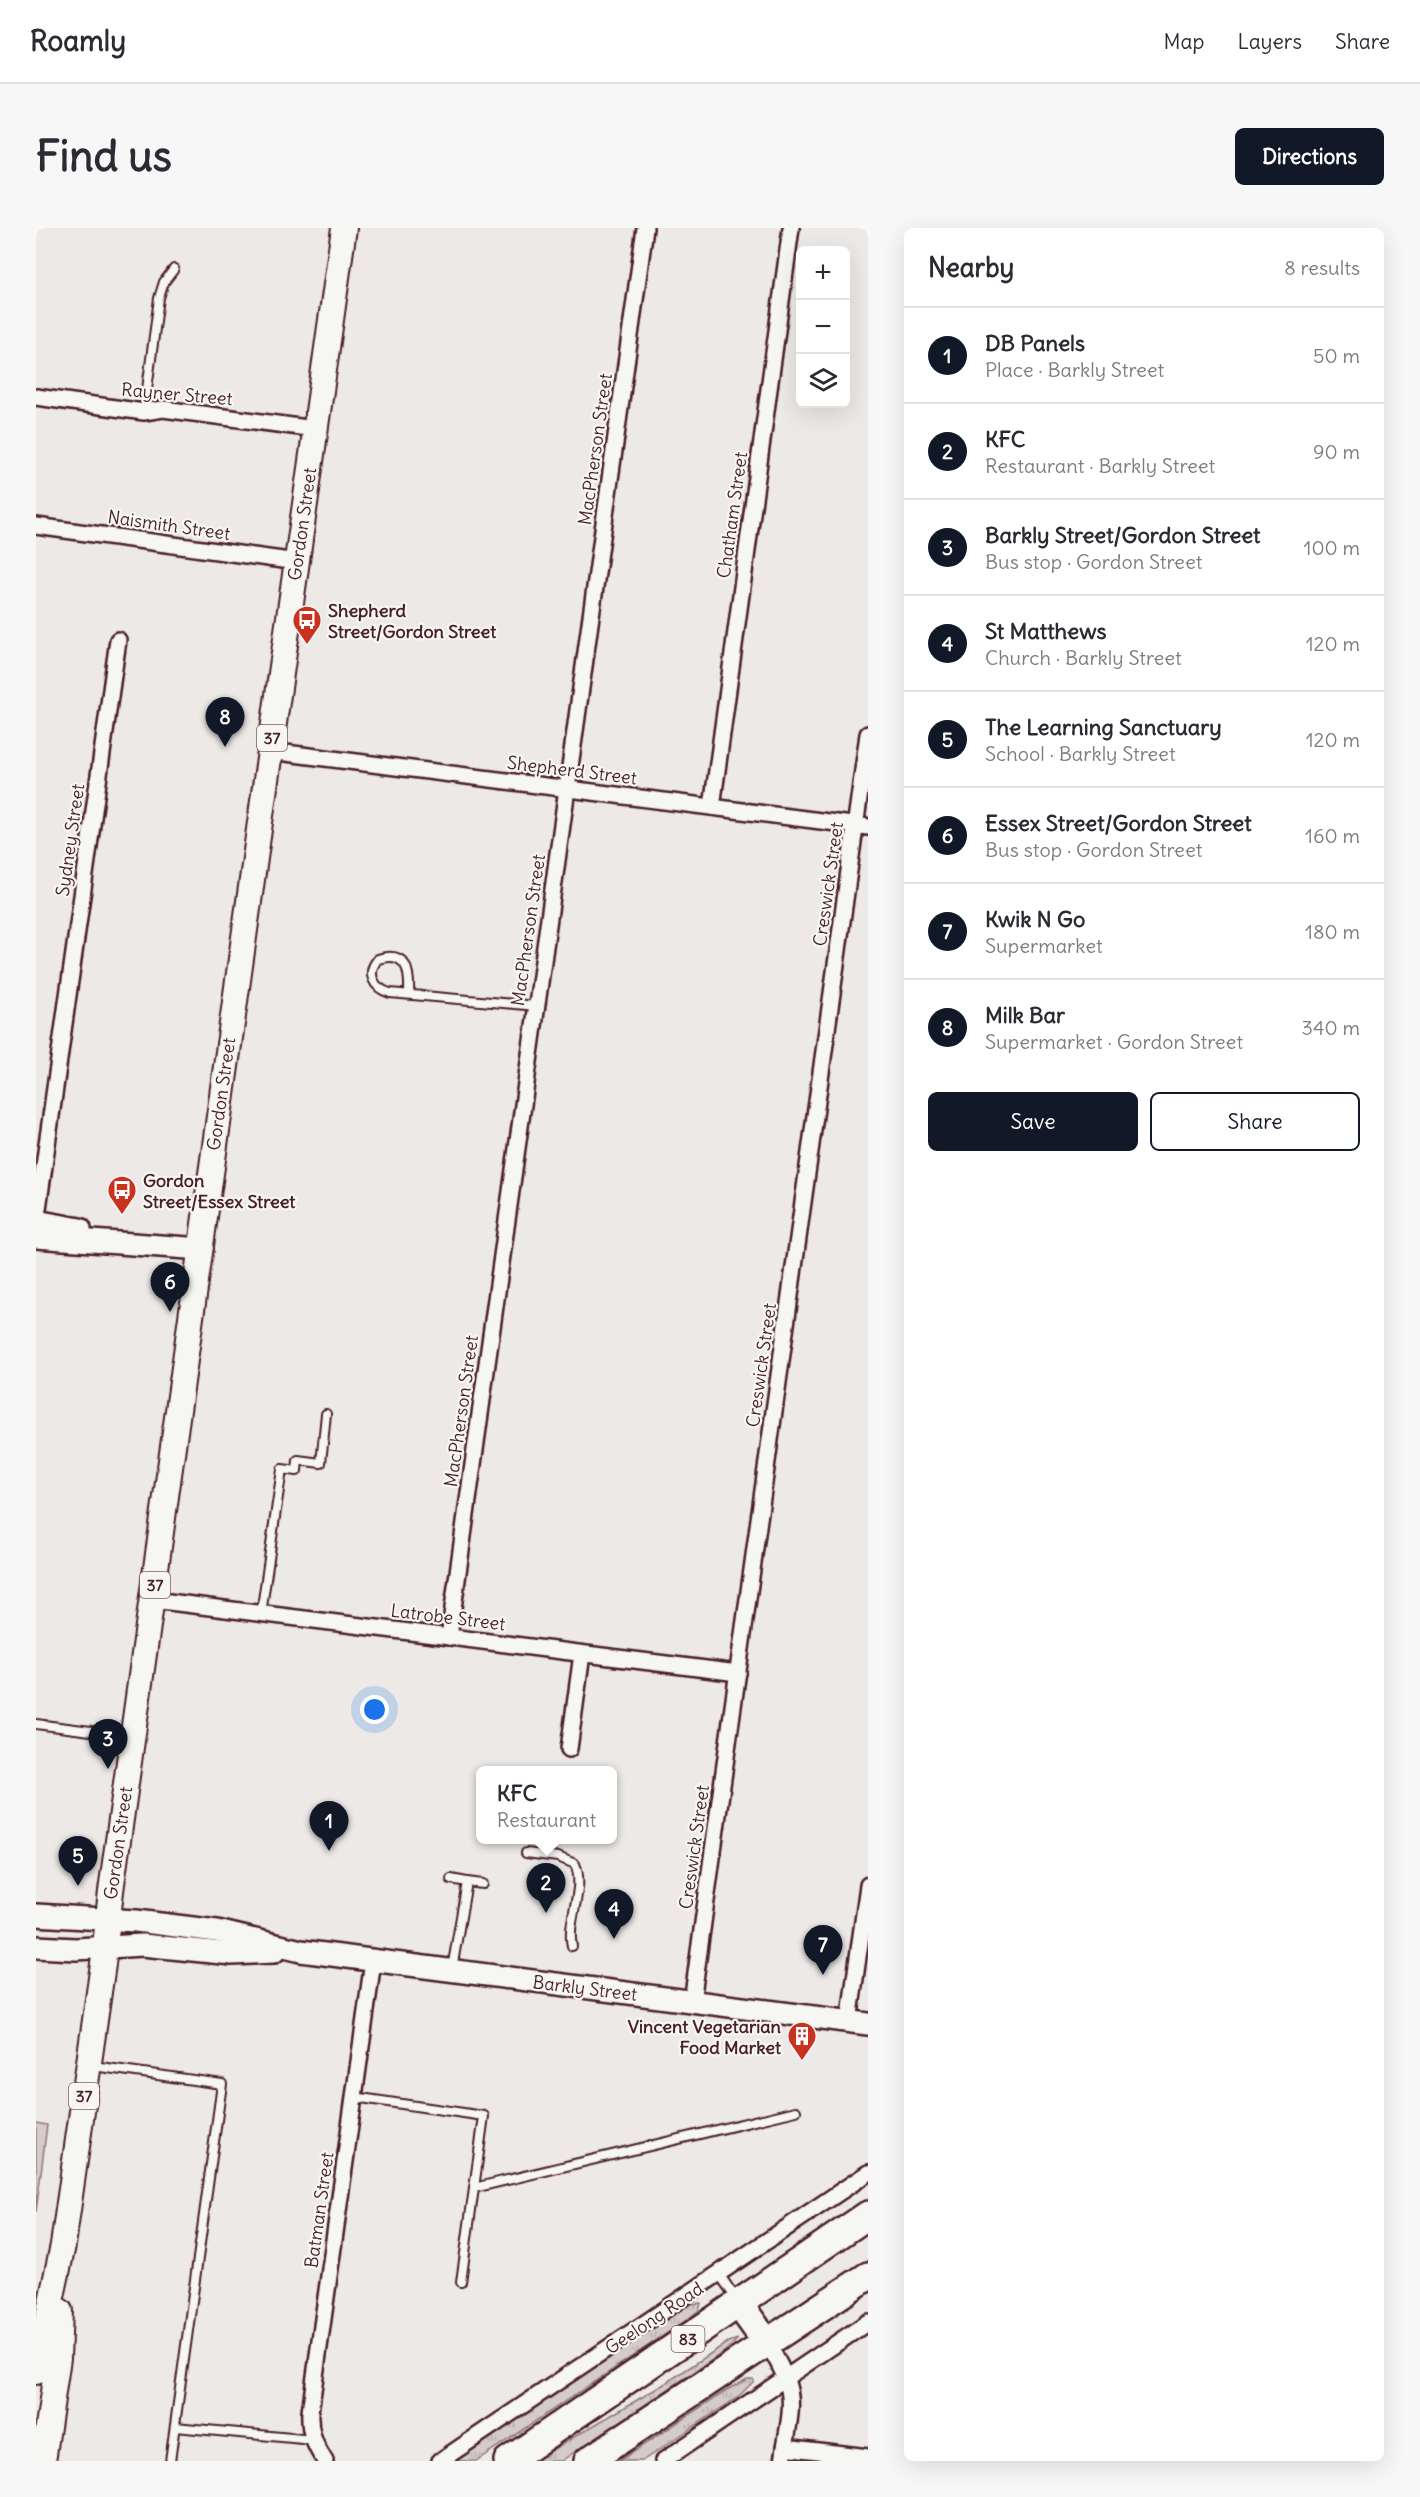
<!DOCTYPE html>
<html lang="en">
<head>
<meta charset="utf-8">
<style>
  body { margin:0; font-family:Delius,sans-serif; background:#f7f7f7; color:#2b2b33 }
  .controls { position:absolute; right:18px; top:18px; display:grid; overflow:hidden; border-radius:9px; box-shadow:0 6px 24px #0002 }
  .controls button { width:54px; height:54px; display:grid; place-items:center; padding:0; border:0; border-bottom:2px solid #e1e1e2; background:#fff; color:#2b2b33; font:30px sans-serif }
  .you { position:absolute; left:339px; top:1482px; width:21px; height:21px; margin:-15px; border:4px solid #fff; border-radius:50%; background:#1a73e8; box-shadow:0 0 0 9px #1a73e833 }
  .badge { display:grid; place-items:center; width:39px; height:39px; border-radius:50%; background:#111827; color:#fff; font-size:20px; font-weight:700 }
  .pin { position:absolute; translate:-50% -50px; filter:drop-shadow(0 2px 3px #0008) }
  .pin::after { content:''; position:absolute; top:32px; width:21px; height:18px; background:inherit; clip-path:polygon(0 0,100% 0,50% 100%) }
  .popup { position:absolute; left:440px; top:1538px; width:141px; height:78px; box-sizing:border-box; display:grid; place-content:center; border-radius:9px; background:#fff; filter:drop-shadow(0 2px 4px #0005); font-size:20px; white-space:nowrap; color:#7c7c81 }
  .popup b { font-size:22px; color:#2b2b33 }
  .popup::after { content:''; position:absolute; left:50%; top:100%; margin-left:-12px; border:12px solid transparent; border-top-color:#fff }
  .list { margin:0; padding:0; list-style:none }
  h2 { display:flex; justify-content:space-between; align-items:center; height:78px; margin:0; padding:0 24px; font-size:26px }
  h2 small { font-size:20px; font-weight:400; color:#7c7c81 }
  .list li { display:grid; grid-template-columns:39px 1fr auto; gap:18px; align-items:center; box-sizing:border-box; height:96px; padding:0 24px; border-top:2px solid #e1e1e2 }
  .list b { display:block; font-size:22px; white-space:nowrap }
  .list p { margin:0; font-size:20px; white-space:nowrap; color:#7c7c81 }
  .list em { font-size:20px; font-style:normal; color:#7c7c81 }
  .actions { display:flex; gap:12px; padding:18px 24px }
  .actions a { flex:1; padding:14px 0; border:2px solid #111827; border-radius:9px; text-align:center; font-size:21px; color:#111827 }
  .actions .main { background:#111827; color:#fff }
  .icon { flex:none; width:33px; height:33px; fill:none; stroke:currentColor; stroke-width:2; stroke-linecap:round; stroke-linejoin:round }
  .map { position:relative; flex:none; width:832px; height:2233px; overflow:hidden; border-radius:9px }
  header { display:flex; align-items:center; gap:36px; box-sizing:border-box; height:84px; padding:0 30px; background:#fff; border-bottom:2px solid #e1e1e2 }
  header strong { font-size:28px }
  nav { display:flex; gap:33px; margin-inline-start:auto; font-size:21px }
  .intro { display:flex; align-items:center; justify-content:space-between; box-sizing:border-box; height:144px; padding:0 36px }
  h1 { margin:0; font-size:42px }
  .button { padding:15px 27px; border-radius:9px; background:#111827; color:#fff; font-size:21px; font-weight:700 }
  main { display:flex; gap:36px; padding:0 36px }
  aside { flex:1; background:#fff; border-radius:9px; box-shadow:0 6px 24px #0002 }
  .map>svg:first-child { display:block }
  .grass { fill:url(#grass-tufts); stroke:#8f757a; stroke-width:1.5 }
  .green { fill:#d4cbca; stroke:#8f757a; stroke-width:1.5 }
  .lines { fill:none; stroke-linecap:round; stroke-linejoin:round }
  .lane-casing { stroke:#4a1f2b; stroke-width:12 }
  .street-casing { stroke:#4a1f2b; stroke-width:20 }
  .secondary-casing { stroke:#4a1f2b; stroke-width:26 }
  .primary-casing { stroke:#4a1f2b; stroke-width:28 }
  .highway-casing { stroke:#4a1f2b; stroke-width:32 }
  .lane { stroke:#f6f6f2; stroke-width:8 }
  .street { stroke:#f6f6f2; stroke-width:15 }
  .secondary { stroke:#f6f6f2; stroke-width:21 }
  .primary { stroke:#f6f6f2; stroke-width:24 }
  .highway { stroke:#f6f6f2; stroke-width:27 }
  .labels { text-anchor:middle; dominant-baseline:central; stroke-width:4.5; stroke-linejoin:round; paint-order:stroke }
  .shield { fill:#f6f6f2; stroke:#7e6067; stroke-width:1.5 }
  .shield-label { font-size:16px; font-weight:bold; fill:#4a1f2b }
  .street-label { font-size:18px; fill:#4a1f2b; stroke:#f6f6f2 }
  .poi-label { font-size:18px; font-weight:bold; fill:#4a1f2b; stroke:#f6f6f2; text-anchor:start }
</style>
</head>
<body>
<header>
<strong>Roamly</strong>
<nav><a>Map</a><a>Layers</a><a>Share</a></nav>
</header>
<div class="intro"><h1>Find us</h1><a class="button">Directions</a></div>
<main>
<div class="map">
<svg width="832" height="2233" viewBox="0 0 832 2233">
  <defs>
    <pattern id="grass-tufts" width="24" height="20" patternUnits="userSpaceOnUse" patternTransform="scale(1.5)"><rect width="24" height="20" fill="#d4cbca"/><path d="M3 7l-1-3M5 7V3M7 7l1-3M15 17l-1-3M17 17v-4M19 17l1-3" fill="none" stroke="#b8aeae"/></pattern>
  </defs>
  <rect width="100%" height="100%" fill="#ece9e6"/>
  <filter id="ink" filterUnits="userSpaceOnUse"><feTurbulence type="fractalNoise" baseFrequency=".0167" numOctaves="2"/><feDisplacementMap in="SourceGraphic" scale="12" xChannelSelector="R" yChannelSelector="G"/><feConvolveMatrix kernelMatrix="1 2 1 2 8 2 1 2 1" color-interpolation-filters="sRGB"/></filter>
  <g filter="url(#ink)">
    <!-- grass -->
    <g class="grass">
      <path d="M665 2075 663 2082 652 2091 440 2233H418L641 2084 655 2076Z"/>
      <path d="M702 2111 689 2123 525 2233H497L630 2155 692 2114Z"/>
      <path d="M711 2151H717V2154L702 2169 606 2233H583L689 2163Z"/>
    </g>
    <!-- green -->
    <path class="green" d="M0 1895 11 1897 0 1984Z"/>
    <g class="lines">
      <!-- lane casing -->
      <g class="lane-casing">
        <g id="lane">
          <path d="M108 184 123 70 128 54 138 41"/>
          <path d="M373 766C374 743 371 722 342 731 330 745 337 760 354 765L501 778"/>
          <path d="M225 1386 246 1241 261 1243 262 1232 285 1235 290 1186"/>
          <path d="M0 1496 94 1508"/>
          <path d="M490 1625 522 1629 539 1636C550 1660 530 1692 536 1718"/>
          <path d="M415 1651 431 1654 416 1741"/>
          <path d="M431 1654 447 1656"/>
          <path d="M57 1838 186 1856 134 2233"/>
          <path d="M318 1869 448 1888 425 2054"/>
          <path d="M438 1960 760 1883"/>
          <path d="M683 2046 701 2072"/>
          <path d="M139 2199 277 2212"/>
        </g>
      </g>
      <!-- street casing -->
      <g class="street-casing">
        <g id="street">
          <path d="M0 169 108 184 127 181 279 201"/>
          <path d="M0 298 261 334"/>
          <path d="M234 523 832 599"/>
          <path d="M676 579 755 0"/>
          <path d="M0 995 82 412"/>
          <path d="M117 1372 702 1445"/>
          <path d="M413 1409 609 0"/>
          <path d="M533 1521 546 1426"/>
          <path d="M656 1774 832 506"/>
          <path d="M813 1794 832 1657"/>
          <path d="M731 2115C764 2168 755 2175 747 2233"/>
          <path d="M749 2219 832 2229"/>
          <path d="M289 2233C278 2217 273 2203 274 2184L337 1733"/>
          <path d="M404 2233 832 1945"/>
          <path d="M627 2233 832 2094"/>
        </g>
      </g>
      <!-- secondary casing -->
      <g class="secondary-casing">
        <g id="secondary">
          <path d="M0 993 44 1001"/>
          <path d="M0 1009 166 1021"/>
          <path d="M0 1687 100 1693 181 1703 265 1723 832 1796"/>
          <path d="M0 1719 40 1721 106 1717 196 1726 238 1724"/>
        </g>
      </g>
      <!-- primary casing -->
      <g class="primary-casing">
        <g id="primary">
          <path d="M0 2144 27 2017 67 1736 75 1663C154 1109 228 554 308 0"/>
          <path d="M7 2233 22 2130 24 2083"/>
        </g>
      </g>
      <!-- highway casing -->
      <g class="highway-casing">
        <g id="highway">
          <path d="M703 2076 731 2115"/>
          <path d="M472 2233 832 1987"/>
          <path d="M552 2233 832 2048"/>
        </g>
      </g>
      <!-- lane -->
      <use href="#lane" class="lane"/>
      <!-- street -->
      <use href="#street" class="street"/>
      <!-- secondary -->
      <use href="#secondary" class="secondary"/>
      <!-- primary -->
      <use href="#primary" class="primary"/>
      <!-- highway -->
      <use href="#highway" class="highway"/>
    </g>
  </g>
  <!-- icons -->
  <defs>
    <g id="bus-pin" transform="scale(1.5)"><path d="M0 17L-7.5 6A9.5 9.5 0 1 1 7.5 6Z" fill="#c8321e" stroke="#f6f6f2"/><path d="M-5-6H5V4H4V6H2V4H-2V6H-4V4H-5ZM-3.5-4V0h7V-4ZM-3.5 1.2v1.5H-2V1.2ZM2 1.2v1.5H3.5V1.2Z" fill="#fff"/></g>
    <g id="building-pin" transform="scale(1.5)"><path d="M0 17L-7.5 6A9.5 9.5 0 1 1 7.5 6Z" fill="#c8321e" stroke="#f6f6f2"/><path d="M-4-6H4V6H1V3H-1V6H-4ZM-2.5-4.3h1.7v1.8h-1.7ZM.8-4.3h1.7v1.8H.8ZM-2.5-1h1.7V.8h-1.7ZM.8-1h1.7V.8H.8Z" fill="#fff"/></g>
  </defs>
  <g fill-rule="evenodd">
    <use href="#bus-pin" x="271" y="392"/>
    <use href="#bus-pin" x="86" y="962"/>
    <use href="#building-pin" x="766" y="1808"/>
  </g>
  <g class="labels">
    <!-- shield labels -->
    <g class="shield">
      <rect x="221" y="497" width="30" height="26" rx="4.5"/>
      <rect x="104" y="1344" width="30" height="26" rx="4.5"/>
      <rect x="33" y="1855" width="30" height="26" rx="4.5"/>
      <rect x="635.5" y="2098" width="33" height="26" rx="4.5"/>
    </g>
    <g class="shield-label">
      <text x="236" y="510">37</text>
      <text x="119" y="1357">37</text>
      <text x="48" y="1868">37</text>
      <text x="652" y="2111">83</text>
    </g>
    <!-- street labels -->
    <g class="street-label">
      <text transform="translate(141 166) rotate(5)">Rayner Street</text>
      <text transform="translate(559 221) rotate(-82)">MacPherson Street</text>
      <text transform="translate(696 287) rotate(-82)">Chatham Street</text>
      <text transform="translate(266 296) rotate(-82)">Gordon Street</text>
      <text transform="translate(133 297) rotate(8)">Naismith Street</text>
      <text transform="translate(536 542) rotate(7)">Shepherd Street</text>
      <text transform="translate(34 612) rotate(-82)">Sydney Street</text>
      <text transform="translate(792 656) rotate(-82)">Creswick Street</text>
      <text transform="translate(492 702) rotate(-82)">MacPherson Street</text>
      <text transform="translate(185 866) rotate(-82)">Gordon Street</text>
      <text transform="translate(725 1137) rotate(-82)">Creswick Street</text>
      <text transform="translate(425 1183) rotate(-82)">MacPherson Street</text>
      <text transform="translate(412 1389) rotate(7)">Latrobe Street</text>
      <text transform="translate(82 1615) rotate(-82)">Gordon Street</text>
      <text transform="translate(658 1619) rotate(-82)">Creswick Street</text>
      <text transform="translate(549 1760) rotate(7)">Barkly Street</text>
      <text transform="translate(283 1982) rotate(-82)">Batman Street</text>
      <text transform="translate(618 2090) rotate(-34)">Geelong Road</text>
    </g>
    <!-- poi labels -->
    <g class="poi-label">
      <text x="292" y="382">Shepherd<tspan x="292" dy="21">Street/Gordon Street</tspan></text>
      <text x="107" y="952">Gordon<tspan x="107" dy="21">Street/Essex Street</tspan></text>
      <text x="745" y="1798" text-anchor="end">Vincent Vegetarian<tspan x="745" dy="21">Food Market</tspan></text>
    </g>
  </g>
</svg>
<div class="controls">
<button>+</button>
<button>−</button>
<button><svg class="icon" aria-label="layers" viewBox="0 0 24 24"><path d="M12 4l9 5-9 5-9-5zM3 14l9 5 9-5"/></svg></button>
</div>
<div class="you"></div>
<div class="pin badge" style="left:293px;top:1623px">1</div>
<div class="pin badge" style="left:510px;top:1685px">2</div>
<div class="popup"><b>KFC</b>Restaurant</div>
<div class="pin badge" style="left:72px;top:1541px">3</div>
<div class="pin badge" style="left:578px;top:1711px">4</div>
<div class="pin badge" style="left:42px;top:1658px">5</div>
<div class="pin badge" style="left:134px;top:1084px">6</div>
<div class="pin badge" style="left:787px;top:1747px">7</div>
<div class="pin badge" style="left:189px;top:519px">8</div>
</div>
<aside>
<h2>Nearby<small>8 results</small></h2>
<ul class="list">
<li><span class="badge">1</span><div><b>DB Panels</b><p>Place · Barkly Street</p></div><em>50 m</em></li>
<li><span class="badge">2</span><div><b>KFC</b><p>Restaurant · Barkly Street</p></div><em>90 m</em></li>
<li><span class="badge">3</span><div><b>Barkly Street/Gordon Street</b><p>Bus stop · Gordon Street</p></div><em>100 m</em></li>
<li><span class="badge">4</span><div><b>St Matthews</b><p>Church · Barkly Street</p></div><em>120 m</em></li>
<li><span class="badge">5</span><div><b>The Learning Sanctuary</b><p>School · Barkly Street</p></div><em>120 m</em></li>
<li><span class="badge">6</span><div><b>Essex Street/Gordon Street</b><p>Bus stop · Gordon Street</p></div><em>160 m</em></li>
<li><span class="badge">7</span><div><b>Kwik N Go</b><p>Supermarket</p></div><em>180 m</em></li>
<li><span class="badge">8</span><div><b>Milk Bar</b><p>Supermarket · Gordon Street</p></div><em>340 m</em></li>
</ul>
<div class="actions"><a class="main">Save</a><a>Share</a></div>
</aside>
</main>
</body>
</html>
